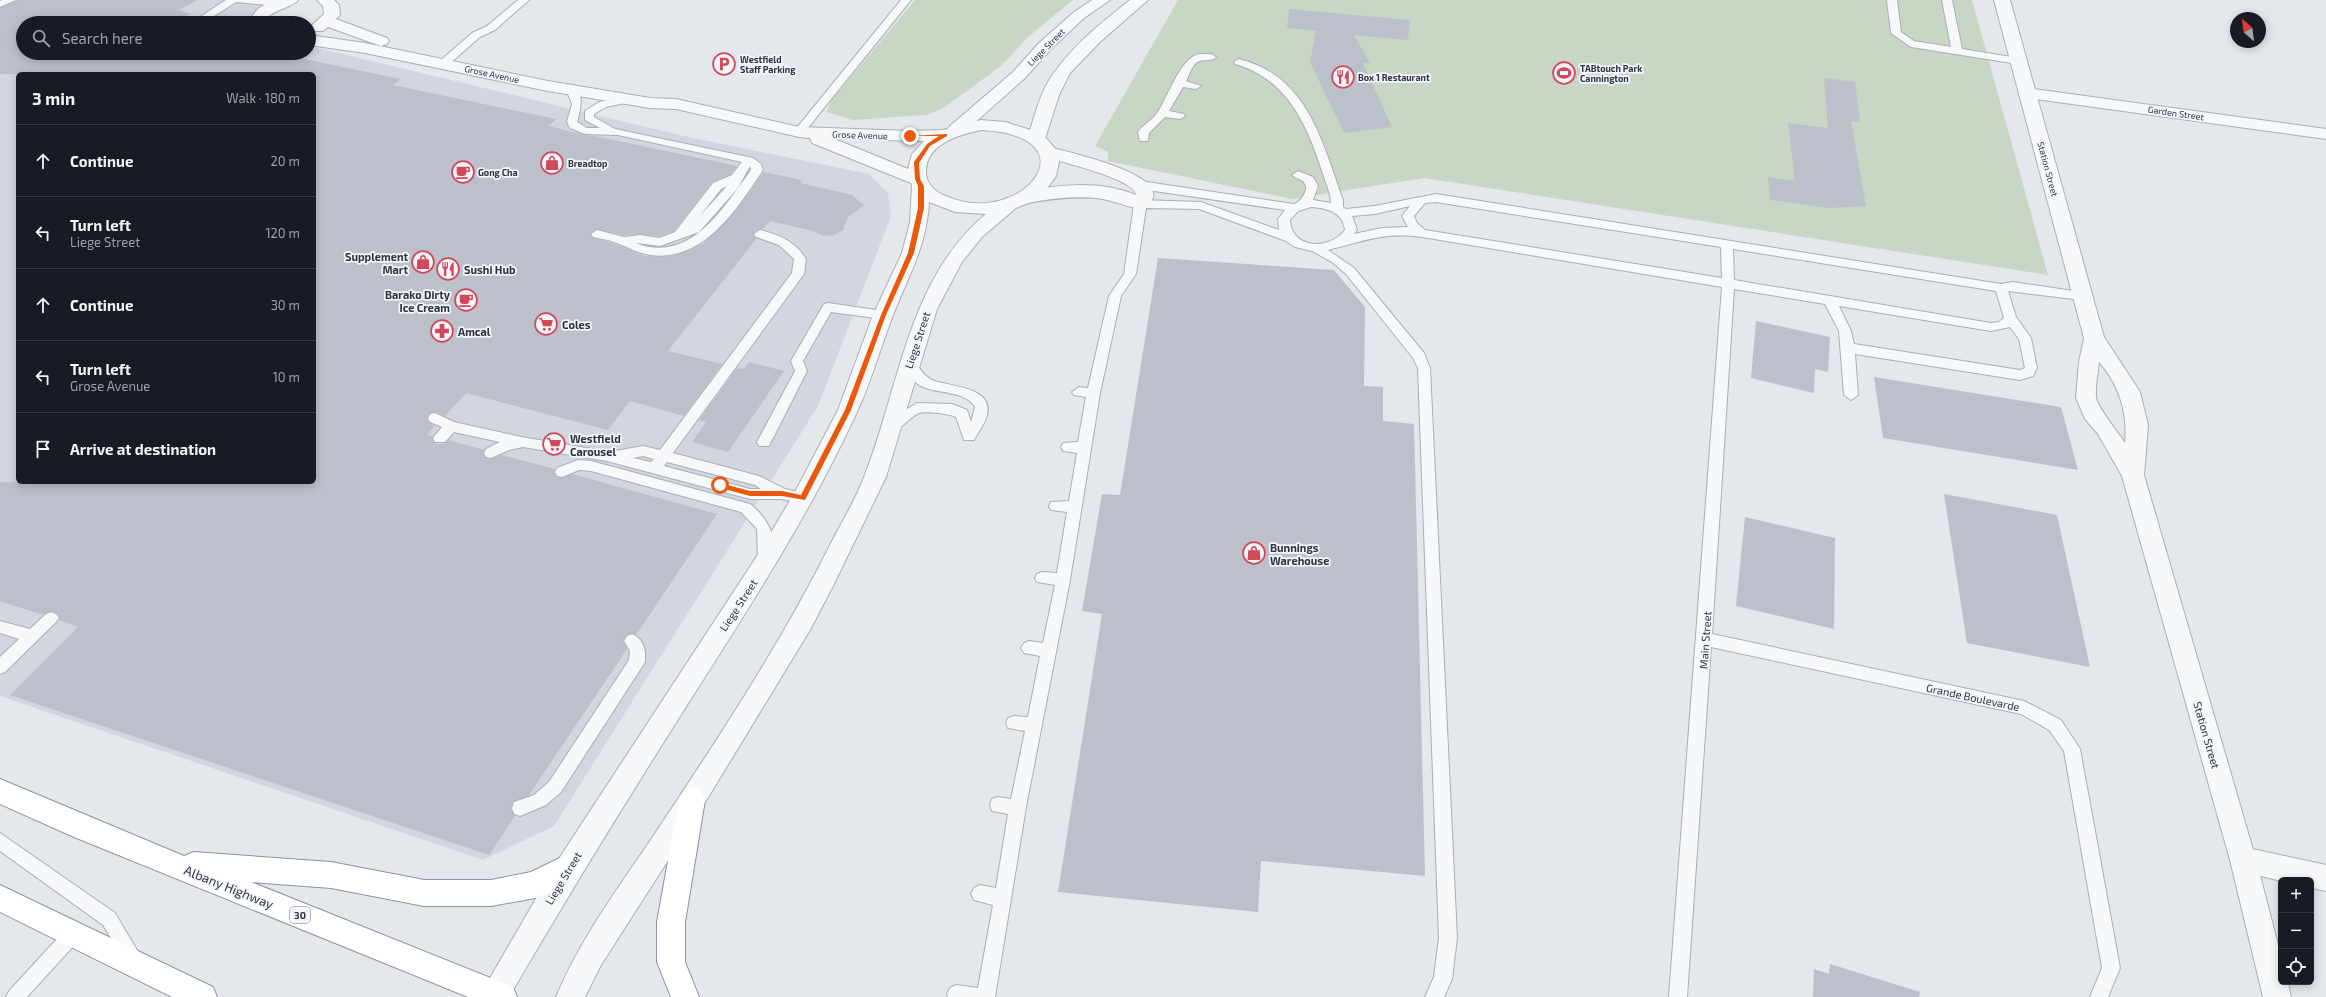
<!DOCTYPE html>
<html lang="en">
<head>
<meta charset="utf-8">
<style>
  body { margin:0; font-family:"Exo 2",sans-serif; background:#242831; color:#f1f3f6 }
  .controls { position:absolute; right:12px; bottom:12px; display:grid; overflow:hidden; border-radius:6px; box-shadow:0 2px 10px #0003 }
  .controls button { width:36px; height:36px; display:grid; place-items:center; padding:0; border:0; border-bottom:1px solid #363941; background:#171b24; color:#f1f3f6; font:20px sans-serif }
  .compass { position:absolute; left:2230px; top:12px; width:36px; height:36px; border-radius:50%; background:#171b24; box-shadow:0 2px 10px #0003; rotate:332deg }
  .stop { position:absolute; width:12px; height:12px; margin:-9px; border:3px solid #ea580c; border-radius:50%; background:#fff }
  .stop.end { background:#ea580c; border-color:#fff; box-shadow:0 1px 4px #0008 }
  .list { margin:0; padding:0; list-style:none }
  h2 { display:flex; justify-content:space-between; align-items:center; height:52px; margin:0; padding:0 16px; font-size:17px }
  h2 small { font-size:13px; font-weight:400; color:#9ea1a6 }
  .list li { display:grid; grid-template-columns:26px 1fr auto; gap:12px; align-items:center; box-sizing:border-box; height:72px; padding:0 16px; border-top:1px solid #363941 }
  .list b { display:block; font-size:15px; white-space:nowrap }
  .list p { margin:0; font-size:13px; white-space:nowrap; color:#9ea1a6 }
  .list em { font-size:13px; font-style:normal; color:#9ea1a6 }
  .icon { flex:none; width:22px; height:22px; fill:none; stroke:currentColor; stroke-width:2; stroke-linecap:round; stroke-linejoin:round }
  .map { position:relative; flex:none; width:2326px; height:997px; overflow:hidden }
  .search { position:absolute; background:#171b24; box-shadow:0 2px 10px #0003; left:16px; top:16px; width:300px; height:44px; display:flex; align-items:center; gap:10px; box-sizing:border-box; padding:0 14px; border-radius:22px; color:#9ea1a6; font-size:15px }
  .panel { position:absolute; background:#171b24; box-shadow:0 2px 10px #0003; left:16px; top:72px; width:300px; height:412px; border-radius:6px }
  .map>svg:first-child { display:block }
  .built { fill:#d2d6de; fill-rule:evenodd }
  .green { fill:#c9d6c5 }
  .building { fill:#bbc0ca }
  .lines { fill:none; stroke-linecap:round; stroke-linejoin:round }
  .service-casing { stroke:#a9aeb7; stroke-width:2 }
  .minor-casing { stroke:#a9aeb7; stroke-width:2 }
  .tertiary-casing { stroke:#a9aeb7; stroke-width:2 }
  .trunk-casing { stroke:#8b94a3; stroke-width:2 }
  .service { fill:#f7f8fa; fill-rule:evenodd }
  .minor { fill:#f7f8fa; fill-rule:evenodd }
  .tertiary { fill:#f7f8fa; fill-rule:evenodd }
  .trunk { fill:#fff; fill-rule:evenodd }
  .route { fill:#ea580c }
  .labels { text-anchor:middle; dominant-baseline:central; stroke-width:3.5; stroke-linejoin:round; paint-order:stroke }
  .far-street-label { font-size:9px; fill:#2b3445; stroke:#f4f6f9 }
  .far-poi-label { font-size:9px; font-weight:bold; fill:#2b3445; stroke:#f4f6f9; text-anchor:start }
  .shield { fill:#f4f6f9; stroke:#676e7b; stroke-width:1 }
  .shield-label { font-size:10px; font-weight:bold; fill:#2b3445 }
  .poi-label { font-size:11px; font-weight:bold; fill:#2b3445; stroke:#f4f6f9; text-anchor:start }
  .street-label { font-size:11px; fill:#2b3445; stroke:#f4f6f9 }
  .near-street-label { font-size:13px; fill:#2b3445; stroke:#f4f6f9 }
</style>
</head>
<body>
<div class="map">
<svg width="2326" height="997" viewBox="0 0 2326 997">
  <rect width="100%" height="100%" fill="#e4e7ec"/>
  <!-- built -->
  <path class="built" d="M0 0H276L245 23H23V53H309V46L679 135 869 174 888 193 891 216 818 406 554 826 483 860 0 696ZM18 74H314V482H18Z"/>
  <!-- green -->
  <g class="green">
    <path d="M915 0H1073L1028 37 1001 66 942 109 926 115 852 120 827 112 831 101Z"/>
    <path d="M1178 0H1972L2048 275 1424 178 1292 199 1108 161V152L1095 146Z"/>
  </g>
  <!-- building -->
  <g class="building">
    <path d="M17 0H197L179 10 190 14 179 20 185 23H23V53H275L401 79 393 85 556 119 549 126 584 135 595 136 737 166 731 174 712 182 674 231 659 236 640 234 624 235 597 229 590 234 593 238 612 243 645 256H670L688 251 704 243 731 217 764 172 802 180 800 183 852 195 864 205 847 218 843 230 834 235 824 236 813 231 770 221 763 229H759L753 233 756 239 668 351 722 364 684 416 630 401 608 430 466 393 445 416 436 412 429 413 427 417 429 423 435 426 427 435 433 436 432 439 435 444H445L448 440 484 450 483 454 486 458 492 459 501 455 555 469 554 473 557 477 563 478 572 474 717 514 636 635 631 633 626 635 623 642 627 649 529 795 513 802 511 808 515 816 489 855 10 695 78 627 59 620 60 618 57 613 52 611 43 615 0 601V482H314V74H0V8Z"/>
    <path d="M1289 9 1410 20 1408 40 1354 35 1370 63H1363L1392 127 1344 133 1310 62 1316 31 1287 28Z"/>
    <path d="M1824 78 1855 82 1860 122 1851 121 1866 206 1830 208 1770 200 1768 177 1795 181 1788 123 1828 128Z"/>
    <path d="M1158 258 1334 270 1365 307 1364 386 1383 387V421L1414 424 1425 876 1261 861 1258 912 1058 892 1102 614 1082 611 1102 494 1120 495Z"/>
    <path d="M1756 321 1830 337 1828 372 1815 369 1814 393 1751 378Z"/>
    <path d="M749 362 784 371 728 452 692 442 706 422 699 420 737 368 744 369Z"/>
    <path d="M1874 377 2061 407 2078 470 1883 438Z"/>
    <path d="M1944 494 2057 515 2090 667 1967 643Z"/>
    <path d="M1745 517 1835 538 1834 629 1736 606Z"/>
    <path d="M1830 964 1920 992 1919 997H1813L1814 969 1829 974Z"/>
  </g>
  <g class="lines">
    <!-- service casing -->
    <g class="service-casing">
      <g id="service">
        <path d="M2 0H16L0 7V1Z"/>
        <path d="M226 0H277L283 3 278 6 236 2 203 23H191Z"/>
        <path d="M518 0H529L495 30 480 37 448 65H440V61L472 33 487 26Z"/>
        <path d="M901 0H911L803 134H795V130Z"/>
        <path d="M1887 0H1897L1901 32 1914 41 1951 47 1942 0H1952L1962 49 2018 58 2023 61 2018 64 1911 47 1891 33Z"/>
        <path d="M1199 54H1211L1216 57C1211 63 1202 57 1195 64 1191 68 1189 76 1186 81L1201 86 1196 89 1183 87 1169 111 1184 114 1185 116 1180 119 1165 117 1149 133 1148 141H1140L1138 132C1142 126 1149 122 1154 117 1168 101 1178 59 1199 54Z"/>
        <path d="M1239 59C1308 76 1322 142 1343 200V207L1346 209 1375 206 1436 194 2001 284 2013 282 2086 293 2088 296 2086 299 2082 300 2008 291 2016 317 2031 338 2037 368 2033 376 2020 380 1855 354 1858 395 1851 400 1844 395 1839 331 1825 304 1734 289 1712 634 2024 701 2061 720 2080 749 2120 968 2108 997H2090L2102 968 2064 751 2049 730 2021 714 1711 647 1687 997H1669L1722 287 1422 237C1382 232 1365 241 1328 250L1354 268 1424 353 1430 368 1457 938 1452 979 1444 997H1425L1434 977 1439 938 1418 368 1413 358 1346 274 1332 262 1312 251 1295 247 1286 241 1199 209 1146 208 1136 274 1121 296 1100 393 1070 580 1026 807 995 997H948L947 994 950 988 956 985 978 988 993 905 974 900 971 894 974 888 980 885 996 888 1008 814 992 811 990 805 992 799 998 797 1011 799 1025 731 1008 728 1006 723 1008 718 1014 716 1028 717 1040 656 1024 653 1021 648 1024 643 1029 641 1043 643 1055 585 1037 582 1035 578 1037 574 1042 572 1057 573 1067 512 1051 510 1049 506 1051 502 1069 501 1077 453 1063 451 1061 447 1063 443 1078 442 1086 397 1074 395 1072 392 1079 387 1088 388 1109 296 1124 274 1134 204 1140 200 1201 202 1279 230 1278 219 1285 210 1140 189 1134 185 1140 181 1294 204C1300 202 1309 191 1305 184 1303 179 1296 179 1292 175L1298 171 1313 177 1318 186 1313 200 1331 203C1331 193 1325 181 1322 171 1307 124 1286 78 1235 64L1234 62ZM1436 202 1721 247 1722 278 1425 230 1417 223 1414 216 1425 203ZM1410 206 1402 216 1408 227 1382 228 1354 234 1357 230 1352 216 1375 214ZM1311 207C1327 208 1343 212 1345 230 1330 250 1292 250 1290 220L1298 211ZM1733 249 1996 291 2004 318 1999 322 1991 323 1734 280ZM1839 306 1991 331 2010 327 2019 339 2025 368 2020 370 1854 344 1851 331Z"/>
        <path d="M571 86C586 90 580 112 577 122L587 128H600L585 120V111L599 102 630 96 635 99 634 101 606 107 594 114V117L615 129 753 158 761 164 763 170C737 209 704 262 650 255 638 253 630 248 619 244 611 240 601 239 593 237L591 234 597 230 624 237 640 235 659 238 675 232 713 183 732 175 742 162 618 135 585 134 570 128 567 122 572 104 566 89ZM750 166 751 170C725 206 690 265 636 243L660 246 699 232 738 188ZM727 186 699 217 721 189Z"/>
        <path d="M760 230C779 235 795 241 806 259L804 274 673 453 759 476 785 489 808 494 810 498 808 502 803 504 782 499H750L607 461 523 447 509 450 491 458 486 457 484 453 486 449 500 442 454 432 445 442H435L433 438 442 427 430 422 428 418 430 414 435 413 454 422 521 437 610 452 643 446 660 450 792 273 794 259 779 245 756 237 754 234ZM643 456 654 459 651 462 633 458ZM667 462 755 485 761 489H750L664 466Z"/>
        <path d="M828 303 883 311 889 315 883 319 831 312 803 361 807 371 771 442 769 446H759L757 442 795 371 791 361 824 304Z"/>
        <path d="M909 360C919 363 922 376 932 380 949 387 994 386 987 415 985 424 978 432 974 440H964L956 417C950 414 926 411 919 413 908 418 899 434 886 430L884 426 886 422 917 403 952 404 967 410 971 422 975 407C965 390 936 394 921 386 913 382 907 372 903 365Z"/>
        <path d="M578 460 591 461 750 504C767 517 781 541 770 563L765 565 760 563 758 559 757 529 741 512 591 471 579 470 562 477 557 476 555 472 557 468Z"/>
        <path d="M51 612 56 614 59 618 56 622 5 672 0 674V657L19 639 0 633V621L30 629 46 614Z"/>
        <path d="M632 634C644 639 646 651 645 662L561 792 546 805 520 816 514 814 512 808 514 802 534 795 549 782 629 660 630 651 624 641 627 636Z"/>
        <path d="M0 833 115 913 140 955 143 961 140 967 134 970 128 967 103 925 0 851Z"/>
        <path d="M73 925 79 928 82 934 79 940 27 997H6L9 991 67 928Z"/>
      </g>
    </g>
    <!-- minor casing -->
    <g class="minor-casing">
      <g id="minor">
        <path d="M1092 0H1110L1084 18 1051 49 1025 78 962 134H950L947 130 950 126 1013 72 1039 43 1074 12Z"/>
        <path d="M1130 0H1148L1101 41 1070 73 1059 95 1045 139 1042 143H1030L1027 139C1034 120 1038 99 1048 82 1068 49 1101 23 1130 0Z"/>
        <path d="M2027 88 2326 129V139L2021 97 2019 93 2021 89Z"/>
        <path d="M1048 147C1069 152 1148 170 1153 192 1155 198 1150 203 1146 208 1134 211 1112 199 1096 198 1072 196 1047 199 1023 204L1017 202 1014 198 1017 194C1053 184 1100 180 1136 195 1136 179 1057 161 1042 156L1039 152 1042 148Z"/>
        <path d="M2243 847 2326 865V891L2311 888V880L2281 881 2233 869 2230 860 2233 851Z"/>
      </g>
    </g>
    <!-- tertiary casing -->
    <g class="tertiary-casing">
      <g id="tertiary">
        <path d="M274 0H298C292 8 272 9 262 23H246L259 8Z"/>
        <path d="M317 0H334L339 5 340 15 336 19 387 38 389 41 387 44 381 46 328 27 323 31H311L309 28 324 14 323 6Z"/>
        <path d="M1994 0H2010L2104 337 2140 392 2148 425 2144 475 2256 860 2281 956V982H2288L2291 997H2263L2230 860 2122 476 2098 434 2085 419 2076 398 2079 362 2084 338ZM2099 362C2119 384 2128 413 2125 443 2118 432 2097 407 2096 397 2095 386 2098 373 2099 362Z"/>
        <path d="M309 35 365 43 548 81 650 98 676 99 799 127 911 131 943 130 981 120 1005 122 1037 132 1047 139 1057 151 1059 162 1056 176 1045 191 1035 200 1016 208 982 237 962 262 937 309 886 477 833 586 810 630 701 809 601 965 585 997H556C580 939 619 887 654 835 717 740 781 644 832 541 843 520 856 499 864 477 900 387 907 280 986 214L955 212 929 202C927 247 907 278 892 318 880 349 871 382 857 412 810 514 749 608 689 702 627 800 567 897 509 997H479L560 857 757 556 795 492 838 410 873 315 902 253 910 222 912 186 911 183 812 143 810 138 799 137 676 109 650 108 548 91 365 53 309 45ZM981 130C1096 136 1022 228 948 197 937 193 926 185 926 172 926 144 958 135 981 130ZM832 138 911 141H924L912 154 908 169Z"/>
      </g>
    </g>
    <!-- trunk casing -->
    <g class="trunk-casing">
      <g id="trunk">
        <path d="M0 779 184 856 194 852 331 862 424 880H491L531 872 570 853 580 857 583 866 580 875 545 894 535 898 491 906H424L331 888 251 882 513 987 517 997H468L74 837 0 804Z"/>
        <path d="M692 788 701 791 705 800 685 922V962L699 997H671L657 962V922L679 800 683 791Z"/>
        <path d="M0 885 213 987 217 997H172L0 912Z"/>
      </g>
    </g>
    <!-- service -->
    <use href="#service" class="service"/>
    <!-- minor -->
    <use href="#minor" class="minor"/>
    <!-- tertiary -->
    <use href="#tertiary" class="tertiary"/>
    <!-- trunk -->
    <use href="#trunk" class="trunk"/>
  </g>
  <!-- route -->
  <path class="route" d="M947 134V136L930 146 919 163 920 179 924 186V208L914 253 886 315 851 410 805 500 782 496H750L717 487V483H720L750 491H782L801 495 845 410 881 315 908 253 918 208V186L915 179 914 162 927 144 939 136H908Z"/>
  <!-- icons -->
  <defs>
    <g id="parking-ring" transform="scale(1.15)"><circle r="9.5" fill="#f4f6f9" stroke="#d1495b" stroke-width="1.5"/><path d="M-3.5-5.5H1a3.5 3.5 0 0 1 0 7H-1V5.5H-3.5ZM-1-3.4V-.6H.8a1.4 1.4 0 0 0 0-2.8Z" fill="#d1495b"/></g>
    <g id="stadium-ring" transform="scale(1.15)"><circle r="9.5" fill="#f4f6f9" stroke="#d1495b" stroke-width="1.5"/><path d="M0-5a6.5 5 0 1 0 0 10a6.5 5 0 1 0 0-10ZM-3.5-1.8h7v3.6h-7Z" fill="#d1495b"/></g>
    <g id="restaurant-ring" transform="scale(1.15)"><circle r="9.5" fill="#f4f6f9" stroke="#d1495b" stroke-width="1.5"/><path d="M-5-6h1v4h1v-4h1v4h1v-4h1v5L-1.5 .5V6h-2V.5L-5-1ZM5-6V6H3V1.5H1.5Q1.5-4 5-6Z" fill="#d1495b"/></g>
    <g id="shop-ring" transform="scale(1.15)"><circle r="9.5" fill="#f4f6f9" stroke="#d1495b" stroke-width="1.5"/><path d="M-5-2.5h2.3a2.7 3.5 0 0 1 5.4 0H5L5.5 6h-11ZM-1.5-2.5h3a1.5 2.3 0 0 0-3 0Z" fill="#d1495b"/></g>
    <g id="cafe-ring" transform="scale(1.15)"><circle r="9.5" fill="#f4f6f9" stroke="#d1495b" stroke-width="1.5"/><path d="M-5.5-4.5H6V0H3Q3 3.5 0 3.5H-2.5Q-5.5 3.5-5.5 0ZM3-3.2v2h1.7v-2ZM-6 4.5H4V6H-6Z" fill="#d1495b"/></g>
    <g id="supermarket-ring" transform="scale(1.15)"><circle r="9.5" fill="#f4f6f9" stroke="#d1495b" stroke-width="1.5"/><path d="M-6-5.5h2.5l.6 2H6L4.5 2H-2.5L-4.4-4H-6ZM-1.5 3.2a1.3 1.3 0 1 0 .1 0ZM3 3.2a1.3 1.3 0 1 0 .1 0Z" fill="#d1495b"/></g>
    <g id="pharmacy-ring" transform="scale(1.15)"><circle r="9.5" fill="#f4f6f9" stroke="#d1495b" stroke-width="1.5"/><path d="M-2-6h4v4h4v4h-4v4h-4v-4h-4v-4h4Z" fill="#d1495b"/></g>
  </defs>
  <g fill-rule="evenodd">
    <use href="#parking-ring" x="724" y="64"/>
    <use href="#stadium-ring" x="1564" y="73"/>
    <use href="#restaurant-ring" x="1343" y="77"/>
    <use href="#shop-ring" x="552" y="163"/>
    <use href="#cafe-ring" x="463" y="172"/>
    <use href="#shop-ring" x="423" y="262"/>
    <use href="#restaurant-ring" x="448" y="269"/>
    <use href="#cafe-ring" x="466" y="300"/>
    <use href="#supermarket-ring" x="546" y="324"/>
    <use href="#pharmacy-ring" x="442" y="331"/>
    <use href="#supermarket-ring" x="554" y="444"/>
    <use href="#shop-ring" x="1254" y="553"/>
  </g>
  <g class="labels">
    <!-- far-street labels -->
    <g class="far-street-label">
      <text transform="translate(1046 47) rotate(-45)">Liege Street</text>
      <text transform="translate(492 74) rotate(12)">Grose Avenue</text>
      <text transform="translate(2176 113) rotate(8)">Garden Street</text>
      <text transform="translate(860 135) rotate(2)">Grose Avenue</text>
      <text transform="translate(2048 169) rotate(75)">Station Street</text>
    </g>
    <!-- far-poi labels -->
    <g class="far-poi-label">
      <text x="740" y="59">Westfield<tspan x="740" dy="10">Staff Parking</tspan></text>
      <text x="1580" y="68">TABtouch Park<tspan x="1580" dy="10">Cannington</tspan></text>
      <text x="1358" y="77">Box 1 Restaurant</text>
      <text x="568" y="163">Breadtop</text>
      <text x="478" y="172">Gong Cha</text>
    </g>
    <!-- shield labels -->
    <rect class="shield" x="290" y="907" width="20" height="16" rx="3"/>
    <g class="shield-label">
      <text x="300" y="915">30</text>
    </g>
    <!-- poi labels -->
    <g class="poi-label">
      <text x="408" y="256" text-anchor="end">Supplement<tspan x="408" dy="13">Mart</tspan></text>
      <text x="464" y="269">Sushi Hub</text>
      <text x="450" y="294" text-anchor="end">Barako Dirty<tspan x="450" dy="13">Ice Cream</tspan></text>
      <text x="562" y="324">Coles</text>
      <text x="458" y="331">Amcal</text>
      <text x="570" y="438">Westfield<tspan x="570" dy="13">Carousel</tspan></text>
      <text x="1270" y="547">Bunnings<tspan x="1270" dy="13">Warehouse</tspan></text>
    </g>
    <!-- street labels -->
    <g class="street-label">
      <text transform="translate(917 340) rotate(-72)">Liege Street</text>
      <text transform="translate(738 605) rotate(-57)">Liege Street</text>
      <text transform="translate(1705 640) rotate(-86)">Main Street</text>
      <text transform="translate(1973 697) rotate(12)">Grande Boulevarde</text>
      <text transform="translate(2207 735) rotate(74)">Station Street</text>
      <text transform="translate(563 878) rotate(-59)">Liege Street</text>
    </g>
    <!-- near-street labels -->
    <g class="near-street-label">
      <text transform="translate(229 887) rotate(22)">Albany Highway</text>
    </g>
  </g>
</svg>
<div class="controls">
<button>+</button>
<button>−</button>
<button><svg class="icon" aria-label="locate" viewBox="0 0 24 24"><circle cx="12" cy="12" r="6"/><path d="M12 2v4M12 18v4M2 12h4M18 12h4"/></svg></button>
</div>
<svg class="compass" viewBox="-18 -18 36 36"><path d="M0-13l5 13h-10z" fill="#e53935"/><path d="M0 13l5-13h-10z" fill="#9ea1a6"/></svg>
<div class="stop" style="left:720px;top:485px"></div>
<div class="stop end" style="left:910px;top:136px"></div>
<div class="search"><svg class="icon" aria-label="search" viewBox="0 0 24 24"><circle cx="10" cy="10" r="6"/><path d="M15 15l6 6"/></svg>Search here</div>
<section class="panel">
<h2>3 min<small>Walk · 180 m</small></h2>
<ul class="list">
<li><svg class="icon" aria-label="ahead" viewBox="0 0 24 24"><path d="M12 20V5M6 11l6-6 6 6"/></svg><div><b>Continue</b></div><em>20 m</em></li>
<li><svg class="icon" aria-label="left" viewBox="0 0 24 24"><path d="M17 20v-9H6M10 6l-5 5 5 5"/></svg><div><b>Turn left</b><p>Liege Street</p></div><em>120 m</em></li>
<li><svg class="icon" aria-label="ahead" viewBox="0 0 24 24"><path d="M12 20V5M6 11l6-6 6 6"/></svg><div><b>Continue</b></div><em>30 m</em></li>
<li><svg class="icon" aria-label="left" viewBox="0 0 24 24"><path d="M17 20v-9H6M10 6l-5 5 5 5"/></svg><div><b>Turn left</b><p>Grose Avenue</p></div><em>10 m</em></li>
<li><svg class="icon" aria-label="arrive" viewBox="0 0 24 24"><path d="M6 21V4h12l-3 4 3 4H6"/></svg><div><b>Arrive at destination</b></div></li>
</ul>
</section>
</div>
</body>
</html>
